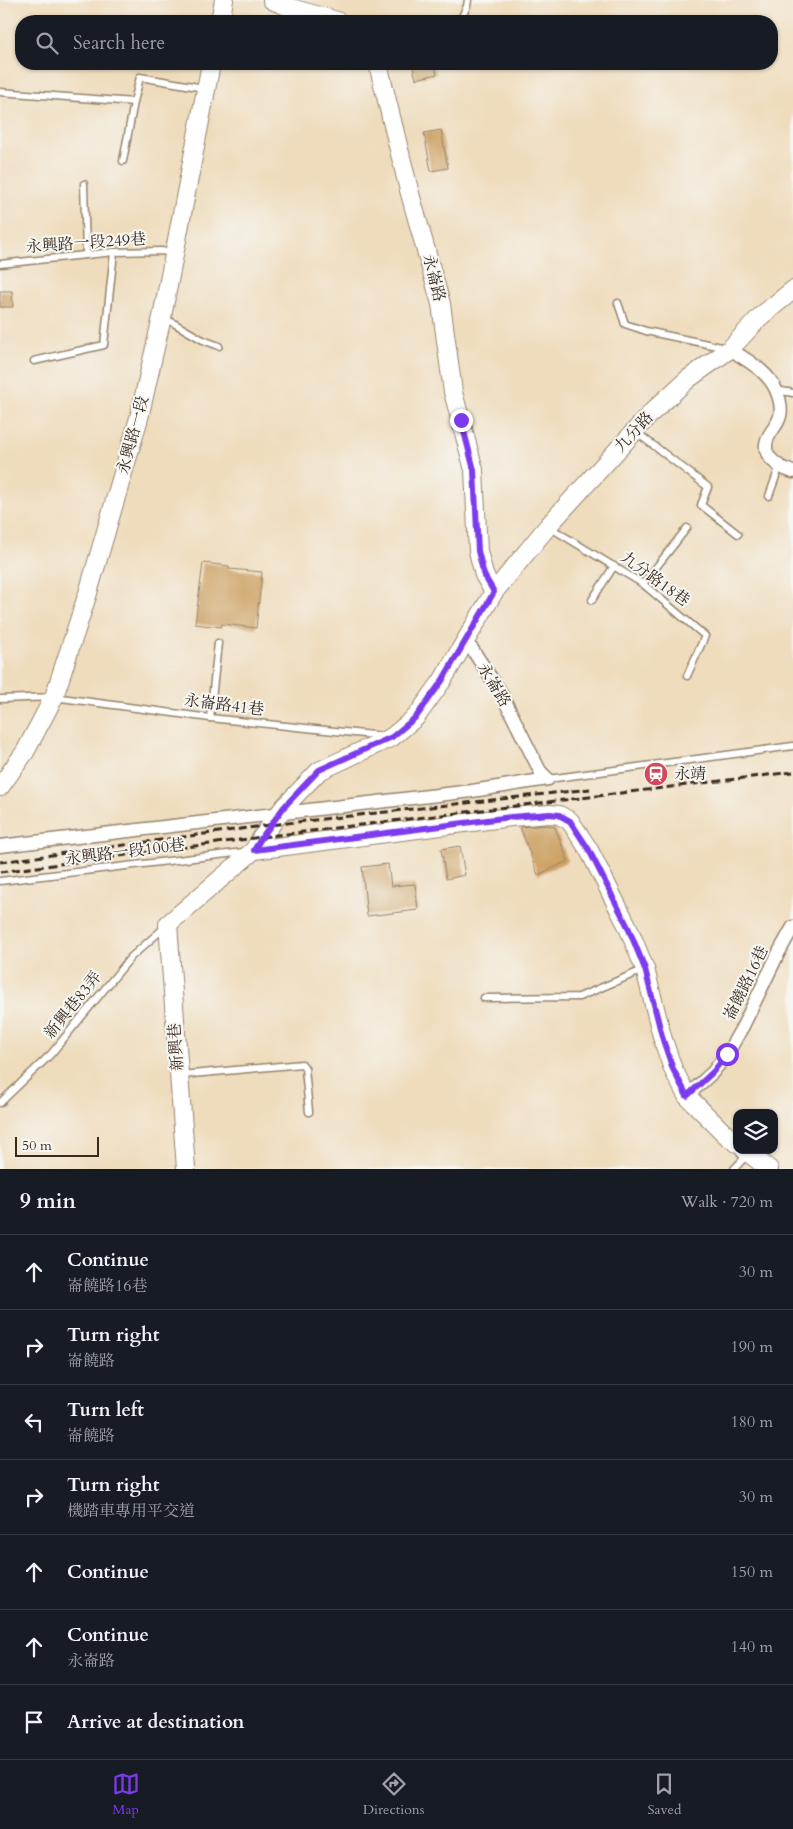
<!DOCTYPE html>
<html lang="en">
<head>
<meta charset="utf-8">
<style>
  body { margin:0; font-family:Cardo,"Noto Serif TC",serif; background:#20242c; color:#f1f3f6 }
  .controls { position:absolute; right:15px; bottom:15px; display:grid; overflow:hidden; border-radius:10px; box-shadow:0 1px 4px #0004 }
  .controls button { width:45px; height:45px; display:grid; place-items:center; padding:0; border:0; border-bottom:1px solid #363941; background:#171b24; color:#f1f3f6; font:25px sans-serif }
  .scale { position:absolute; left:15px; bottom:12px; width:84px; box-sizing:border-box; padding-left:5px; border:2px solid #3b2a1e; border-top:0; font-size:14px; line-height:18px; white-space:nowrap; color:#3b2a1e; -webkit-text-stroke:4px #f6f6f2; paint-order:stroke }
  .stop { position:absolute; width:15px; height:15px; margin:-11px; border:4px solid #7c3aed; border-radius:50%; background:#fff }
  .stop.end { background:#7c3aed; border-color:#fff; box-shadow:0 1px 5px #0008 }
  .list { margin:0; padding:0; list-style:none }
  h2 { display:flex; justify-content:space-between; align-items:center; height:65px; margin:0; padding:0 20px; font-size:21px }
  h2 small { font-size:16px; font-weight:400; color:#9ea1a6 }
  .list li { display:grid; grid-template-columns:32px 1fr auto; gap:15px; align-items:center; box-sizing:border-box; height:75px; padding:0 20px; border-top:1px solid #363941 }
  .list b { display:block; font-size:19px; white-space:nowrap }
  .list p { margin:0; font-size:16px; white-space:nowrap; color:#9ea1a6 }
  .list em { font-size:16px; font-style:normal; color:#9ea1a6 }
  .icon { flex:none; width:28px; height:28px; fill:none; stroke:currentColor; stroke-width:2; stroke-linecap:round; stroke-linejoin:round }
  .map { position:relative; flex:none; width:793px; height:1169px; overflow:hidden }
  .search { position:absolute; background:#171b24; box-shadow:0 1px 4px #0004; left:15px; right:15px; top:15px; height:55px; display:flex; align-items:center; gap:12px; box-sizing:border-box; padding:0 18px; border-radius:20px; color:#9ea1a6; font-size:19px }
  .sheet { height:590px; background:#171b24 }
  nav { display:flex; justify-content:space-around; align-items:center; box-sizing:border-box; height:70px; border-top:1px solid #363941; background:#171b24; font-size:14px; color:#9ea1a6 }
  nav a { display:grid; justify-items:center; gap:2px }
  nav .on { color:#7c3aed }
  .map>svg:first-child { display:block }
  .building { fill:#cda164 }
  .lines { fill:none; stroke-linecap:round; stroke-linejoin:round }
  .lane-casing { stroke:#95836d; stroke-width:9 }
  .street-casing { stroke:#95836d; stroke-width:15 }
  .secondary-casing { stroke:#95836d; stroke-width:20 }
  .lane { stroke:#fff; stroke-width:6 }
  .street { stroke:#fff; stroke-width:12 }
  .secondary { stroke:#fff; stroke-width:18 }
  .rail { stroke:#3b2a1e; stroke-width:3; stroke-dasharray:8 4; stroke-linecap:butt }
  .route { stroke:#7c3aed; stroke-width:6 }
  .labels { text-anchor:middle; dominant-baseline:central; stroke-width:4; stroke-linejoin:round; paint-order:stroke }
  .street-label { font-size:16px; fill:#3b2a1e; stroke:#f6f6f2 }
  .poi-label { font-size:16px; fill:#3b2a1e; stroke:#f6f6f2; text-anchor:start }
</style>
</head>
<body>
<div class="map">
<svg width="793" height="1169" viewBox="0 0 793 1169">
  <rect width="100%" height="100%" fill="#f6f6f2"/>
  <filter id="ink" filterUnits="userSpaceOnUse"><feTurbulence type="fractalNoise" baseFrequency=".02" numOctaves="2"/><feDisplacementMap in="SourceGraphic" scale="10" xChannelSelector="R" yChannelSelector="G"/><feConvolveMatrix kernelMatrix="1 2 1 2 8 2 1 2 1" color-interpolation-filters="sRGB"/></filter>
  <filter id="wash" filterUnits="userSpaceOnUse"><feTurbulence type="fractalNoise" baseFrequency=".0096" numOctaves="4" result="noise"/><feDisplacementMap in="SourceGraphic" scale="20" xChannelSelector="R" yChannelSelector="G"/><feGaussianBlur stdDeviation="1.12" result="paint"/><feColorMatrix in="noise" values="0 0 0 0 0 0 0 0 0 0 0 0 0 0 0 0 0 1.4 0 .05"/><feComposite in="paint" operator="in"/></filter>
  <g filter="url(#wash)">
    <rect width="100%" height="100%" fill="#efdcbc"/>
    <g id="blocks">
      <!-- building -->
      <g class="building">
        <path d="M412 64H434L437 74 416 79Z"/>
        <path d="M441 130 448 168 431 171 424 133Z"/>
        <path d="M0 291H12L13 307H0Z"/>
        <path d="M203 563 229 566V569L262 572 256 628 222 624 221 627 195 624Z"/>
        <path d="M548 825 555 827 568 861 538 875 520 827Z"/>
        <path d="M460 846 465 875 446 879 441 849Z"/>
        <path d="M388 864 391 886 415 884 418 910 367 916 362 867Z"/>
      </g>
    </g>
  </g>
  <g filter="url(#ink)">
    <use href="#blocks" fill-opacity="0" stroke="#95836d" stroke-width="1"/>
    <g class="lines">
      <!-- lane casing -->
      <g class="lane-casing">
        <g id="lane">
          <path d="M460 21 467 6 468 0"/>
          <path d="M0 92 134 102 140 77 204 88"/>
          <path d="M123 161 134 102"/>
          <path d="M84 184 86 255"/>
          <path d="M0 264 114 252 161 251 172 253"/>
          <path d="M618 303 625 324 646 331 726 348"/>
          <path d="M163 317 203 340 219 346"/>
          <path d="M34 361 104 345 114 252"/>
          <path d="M776 390 793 393"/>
          <path d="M636 432 708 487 701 505 738 534"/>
          <path d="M769 496 779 468"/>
          <path d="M549 527 643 584 705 636 687 676"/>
          <path d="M643 584 687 528"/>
          <path d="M592 600 614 566"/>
          <path d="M0 699 54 697 210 718 383 736"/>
          <path d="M210 718 218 643"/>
          <path d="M548 779 793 746"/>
          <path d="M0 881 244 852"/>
          <path d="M484 998 579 997 643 970"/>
          <path d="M181 1075 302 1064 305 1068 309 1112"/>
          <path d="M0 1103 51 1054 131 957 165 927"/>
          <path d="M734 1169 748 1154"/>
        </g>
      </g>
      <!-- street casing -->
      <g class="street-casing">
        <g id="street">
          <path d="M730 349C746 360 768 371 776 390 779 397 782 408 780 416 778 425 770 431 767 440 761 457 780 468 793 472"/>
          <path d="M463 644 472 649 501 693 540 771 548 779"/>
          <path d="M0 846 472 791 548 779"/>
          <path d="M687 1096 713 1072 727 1054 743 1026 779 952 793 927"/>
        </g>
      </g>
      <!-- secondary casing -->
      <g class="secondary-casing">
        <g id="secondary">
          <path d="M272 0 291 8 337 21"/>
          <path d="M220 21 224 0"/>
          <path d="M378 64 409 190 441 304 453 392 474 470 478 551 484 575 494 592"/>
          <path d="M0 787 25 752 54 697 88 593 139 418 162 317 211 64"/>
          <path d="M254 850 511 817 550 814 559 815 570 821 589 850 628 927 645 969 663 1040 673 1069 687 1096 725 1134 737 1143"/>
          <path d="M745 1150 769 1169"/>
          <path d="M186 1169 168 924 254 850 262 837 284 807 319 771 392 737 416 717 442 681 494 592 548 526 653 411 688 379 730 349 761 316 793 290"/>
        </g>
      </g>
      <!-- lane -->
      <use href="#lane" class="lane"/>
      <!-- street -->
      <use href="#street" class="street"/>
      <!-- secondary -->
      <use href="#secondary" class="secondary"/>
      <!-- rail -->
      <g class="rail">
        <path d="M0 862 270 825 590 789"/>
        <path d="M0 872 262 837 793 772"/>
      </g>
    </g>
  </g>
  <g class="lines" filter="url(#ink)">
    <!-- route -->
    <path class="route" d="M461 420 474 470 478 551 484 575 494 592 442 681 416 717 392 737 319 770 284 807 262 837 254 850 511 817 550 814 559 815 570 821 589 850 628 927 645 969 663 1040 673 1069 687 1096 713 1072 727 1054"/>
  </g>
  <!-- icons -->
  <defs>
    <g id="station-disc" transform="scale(1.25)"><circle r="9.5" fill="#d1495b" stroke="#f6f6f2"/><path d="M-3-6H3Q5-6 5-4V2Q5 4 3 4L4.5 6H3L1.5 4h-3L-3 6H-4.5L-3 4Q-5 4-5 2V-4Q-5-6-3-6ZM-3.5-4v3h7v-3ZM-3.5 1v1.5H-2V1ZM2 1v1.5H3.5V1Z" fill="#fff"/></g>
  </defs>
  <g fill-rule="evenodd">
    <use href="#station-disc" x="656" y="774"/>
  </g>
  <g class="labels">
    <!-- street labels -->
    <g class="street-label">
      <text transform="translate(86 243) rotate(-4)">永興路一段249巷</text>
      <text transform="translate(434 278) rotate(76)">永崙路</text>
      <text transform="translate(634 432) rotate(-47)">九分路</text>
      <text transform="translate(133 435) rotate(-75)">永興路一段</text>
      <text transform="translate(655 579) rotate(36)">九分路18巷</text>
      <text transform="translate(494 685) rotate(59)">永崙路</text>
      <text transform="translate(224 705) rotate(7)">永崙路41巷</text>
      <text transform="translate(125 852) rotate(-7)">永興路一段100巷</text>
      <text transform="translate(746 983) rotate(-64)">崙饒路16巷</text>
      <text transform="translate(73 1005) rotate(-51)">新興巷83弄</text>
      <text transform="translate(176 1047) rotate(-94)">新興巷</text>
    </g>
    <!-- poi labels -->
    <g class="poi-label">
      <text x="674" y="774">永靖</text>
    </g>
  </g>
</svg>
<div class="controls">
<button><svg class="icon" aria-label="layers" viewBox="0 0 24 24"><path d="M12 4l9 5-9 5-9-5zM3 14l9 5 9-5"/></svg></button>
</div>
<div class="scale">50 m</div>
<div class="stop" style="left:727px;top:1054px"></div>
<div class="stop end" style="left:461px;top:420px"></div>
<div class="search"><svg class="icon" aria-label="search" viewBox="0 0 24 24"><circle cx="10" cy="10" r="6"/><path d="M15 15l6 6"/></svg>Search here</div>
</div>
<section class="sheet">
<h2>9 min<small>Walk · 720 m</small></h2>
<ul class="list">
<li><svg class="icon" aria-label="ahead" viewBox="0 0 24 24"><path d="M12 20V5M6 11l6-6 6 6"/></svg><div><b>Continue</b><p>崙饒路16巷</p></div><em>30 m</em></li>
<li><svg class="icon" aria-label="right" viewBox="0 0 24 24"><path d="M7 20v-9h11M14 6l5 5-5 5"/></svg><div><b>Turn right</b><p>崙饒路</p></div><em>190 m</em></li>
<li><svg class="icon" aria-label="left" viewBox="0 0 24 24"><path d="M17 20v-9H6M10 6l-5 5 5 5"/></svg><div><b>Turn left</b><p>崙饒路</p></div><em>180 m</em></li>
<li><svg class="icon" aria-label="right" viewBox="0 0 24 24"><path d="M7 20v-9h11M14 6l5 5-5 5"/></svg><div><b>Turn right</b><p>機踏車專用平交道</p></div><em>30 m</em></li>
<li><svg class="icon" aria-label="ahead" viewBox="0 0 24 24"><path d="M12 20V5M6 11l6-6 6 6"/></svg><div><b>Continue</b></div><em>150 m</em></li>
<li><svg class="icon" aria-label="ahead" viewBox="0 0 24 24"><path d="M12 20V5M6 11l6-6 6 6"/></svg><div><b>Continue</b><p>永崙路</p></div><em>140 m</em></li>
<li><svg class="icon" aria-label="arrive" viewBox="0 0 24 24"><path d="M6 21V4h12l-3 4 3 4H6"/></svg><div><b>Arrive at destination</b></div></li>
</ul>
</section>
<nav>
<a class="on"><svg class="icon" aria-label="map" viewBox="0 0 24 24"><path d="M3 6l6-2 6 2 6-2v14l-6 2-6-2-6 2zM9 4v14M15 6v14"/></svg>Map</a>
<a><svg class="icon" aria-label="directions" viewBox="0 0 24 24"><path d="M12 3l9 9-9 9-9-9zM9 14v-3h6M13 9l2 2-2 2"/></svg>Directions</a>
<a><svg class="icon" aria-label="saved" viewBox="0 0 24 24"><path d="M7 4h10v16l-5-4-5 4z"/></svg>Saved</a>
</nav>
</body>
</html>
